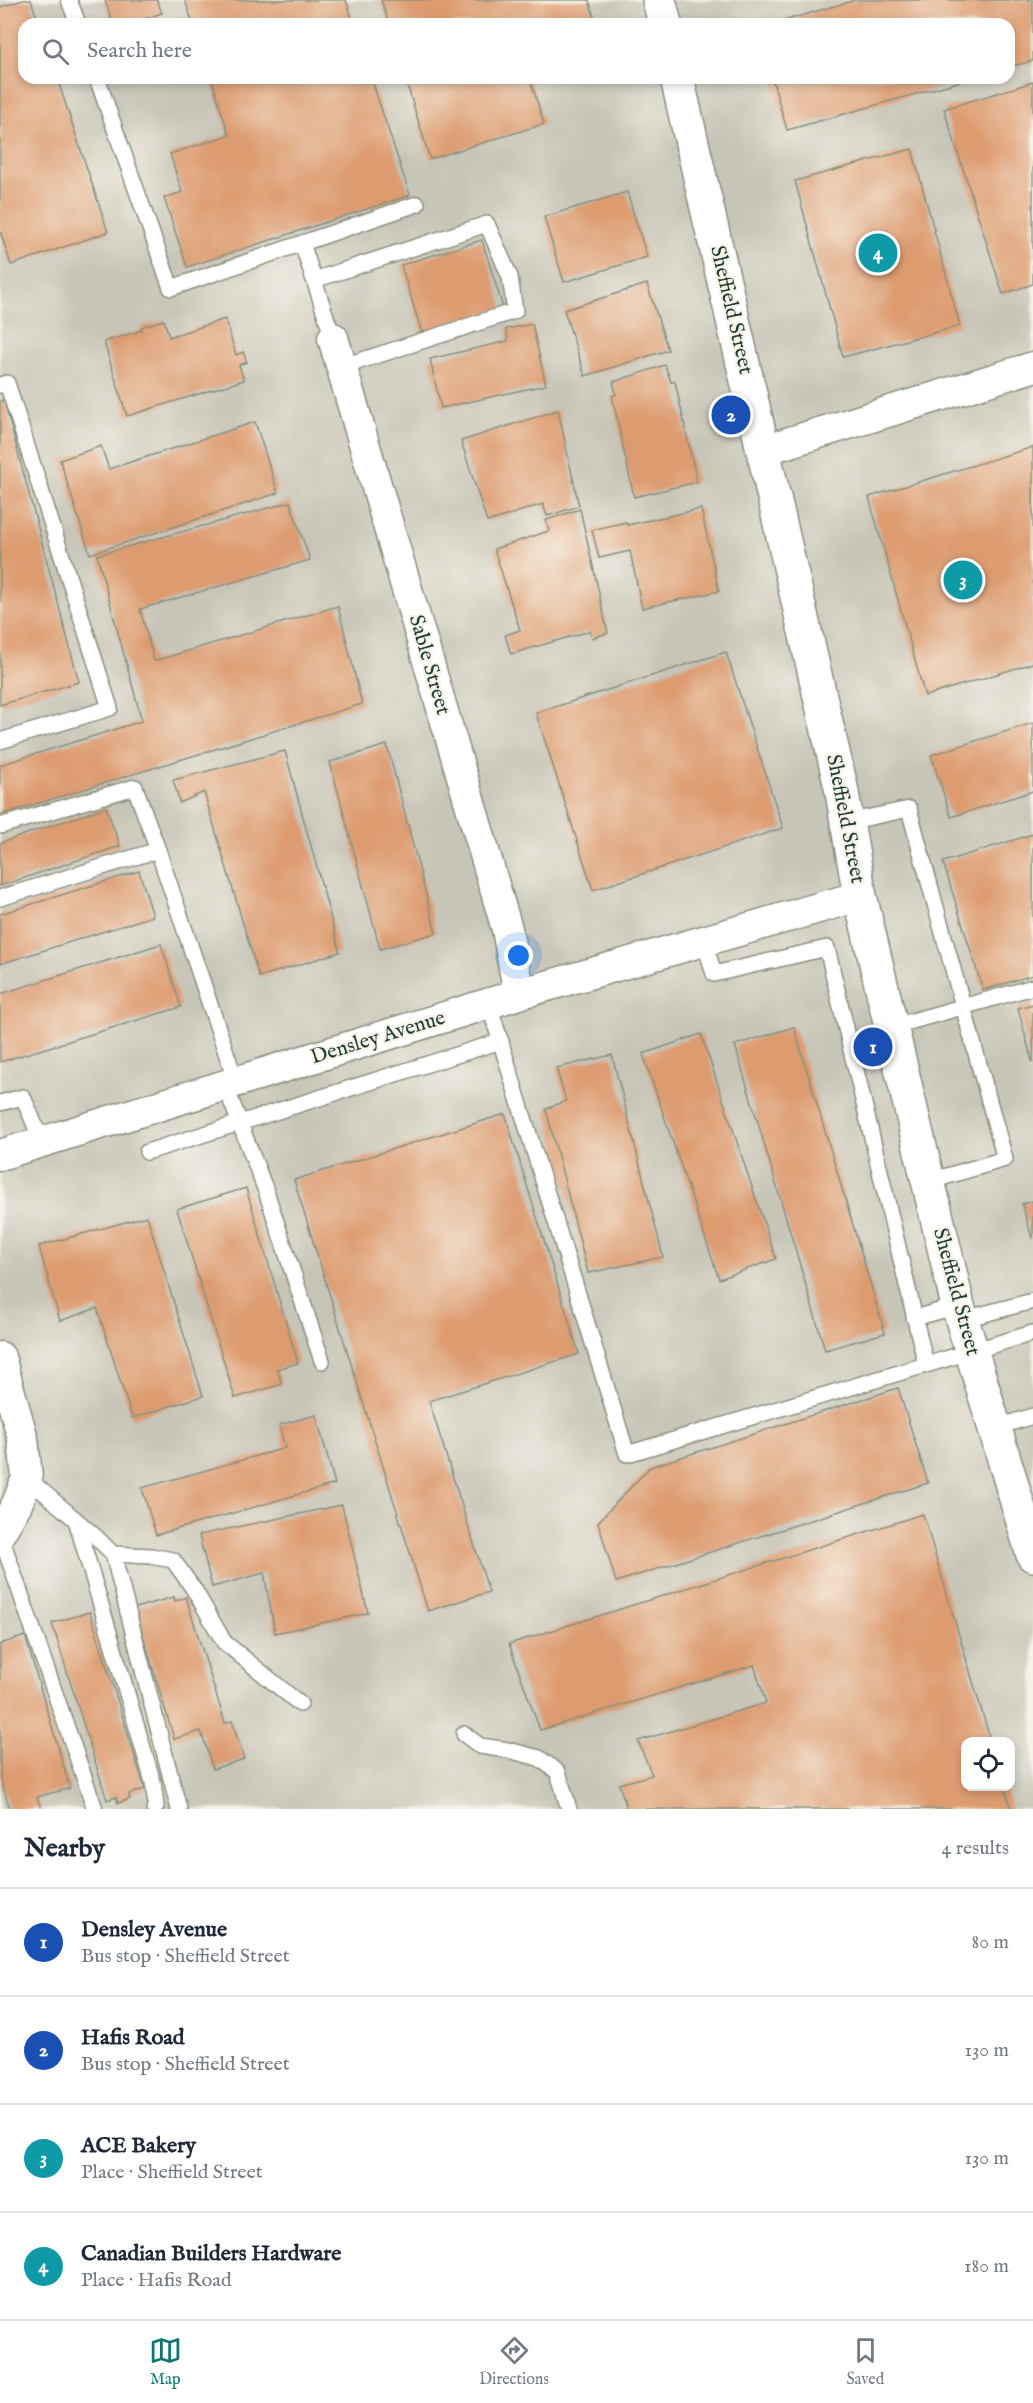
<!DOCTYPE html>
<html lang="en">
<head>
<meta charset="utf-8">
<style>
  body { margin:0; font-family:"IM FELL English",serif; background:#f6f6f7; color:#1f2937 }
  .controls { position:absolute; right:18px; bottom:18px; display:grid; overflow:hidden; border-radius:12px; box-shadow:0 3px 9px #0003 }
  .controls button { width:54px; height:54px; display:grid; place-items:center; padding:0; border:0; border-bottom:2px solid #e0e1e3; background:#fff; color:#1f2937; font:30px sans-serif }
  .you { position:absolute; left:519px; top:956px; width:21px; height:21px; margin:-15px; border:4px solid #fff; border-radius:50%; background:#1a73e8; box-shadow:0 0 0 9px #1a73e833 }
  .badge { display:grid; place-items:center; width:39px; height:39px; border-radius:50%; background:#0f766e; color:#fff; font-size:20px; font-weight:700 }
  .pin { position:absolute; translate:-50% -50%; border:3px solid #fff; box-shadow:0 2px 6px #0006 }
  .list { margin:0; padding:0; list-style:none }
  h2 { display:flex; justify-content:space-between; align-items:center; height:78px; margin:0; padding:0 24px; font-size:26px }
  h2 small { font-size:20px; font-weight:400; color:#747a83 }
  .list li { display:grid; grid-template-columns:39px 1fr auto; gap:18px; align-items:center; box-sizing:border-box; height:108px; padding:0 24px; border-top:2px solid #e0e1e3 }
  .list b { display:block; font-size:22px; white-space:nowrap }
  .list p { margin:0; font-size:20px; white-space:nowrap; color:#747a83 }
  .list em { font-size:20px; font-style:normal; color:#747a83 }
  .icon { flex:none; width:33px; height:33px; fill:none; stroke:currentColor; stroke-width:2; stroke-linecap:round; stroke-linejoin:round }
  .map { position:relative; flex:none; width:1033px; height:1809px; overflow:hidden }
  .search { position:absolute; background:#fff; box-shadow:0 3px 9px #0003; left:18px; right:18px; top:18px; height:66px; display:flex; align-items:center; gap:15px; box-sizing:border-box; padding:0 21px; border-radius:18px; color:#747a83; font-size:22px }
  .sheet { height:510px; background:#fff }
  nav { display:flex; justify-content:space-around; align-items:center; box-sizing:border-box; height:84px; border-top:2px solid #e0e1e3; background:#fff; font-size:16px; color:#747a83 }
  nav a { display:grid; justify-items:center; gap:3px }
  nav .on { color:#0f766e }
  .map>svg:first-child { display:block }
  .industrial { fill:#c7c4b8; fill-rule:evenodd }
  .building { fill:#dd9b6f }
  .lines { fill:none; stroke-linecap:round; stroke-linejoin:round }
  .service-casing { stroke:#88907e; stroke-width:18 }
  .minor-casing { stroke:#88907e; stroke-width:33 }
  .tertiary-casing { stroke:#88907e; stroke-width:36 }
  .service { stroke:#fff; stroke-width:15 }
  .minor { stroke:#fff; stroke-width:30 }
  .tertiary { stroke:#fff; stroke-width:33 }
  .labels { text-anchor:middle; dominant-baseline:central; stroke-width:4.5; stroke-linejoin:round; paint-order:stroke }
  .street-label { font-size:21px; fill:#1f3d34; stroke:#f7f3e8 }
</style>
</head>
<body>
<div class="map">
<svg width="1033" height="1809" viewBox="0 0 1033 1809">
  <rect width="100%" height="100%" fill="#f7f3e8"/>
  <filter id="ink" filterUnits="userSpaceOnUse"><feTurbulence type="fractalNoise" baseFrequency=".0167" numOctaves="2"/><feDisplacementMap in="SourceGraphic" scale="12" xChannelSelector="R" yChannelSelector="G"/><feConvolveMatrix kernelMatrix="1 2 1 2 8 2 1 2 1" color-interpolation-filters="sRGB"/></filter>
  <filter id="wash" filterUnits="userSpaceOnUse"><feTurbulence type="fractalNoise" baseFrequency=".008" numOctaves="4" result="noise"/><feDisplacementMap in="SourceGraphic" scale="24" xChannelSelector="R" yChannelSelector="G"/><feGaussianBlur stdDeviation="1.35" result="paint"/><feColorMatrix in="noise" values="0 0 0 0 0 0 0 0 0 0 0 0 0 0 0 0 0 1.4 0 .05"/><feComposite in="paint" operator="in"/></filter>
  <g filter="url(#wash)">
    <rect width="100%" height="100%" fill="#f1e3c7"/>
    <!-- industrial -->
    <path class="industrial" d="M0 0H1033V1809H0ZM24 24H1009V78H24ZM966 1742H1010V1786H966Z"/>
    <g id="blocks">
      <!-- building -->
      <g class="building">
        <path d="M23 0H31L39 24H24V78H57L108 232 11 265 0 231V7Z"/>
        <path d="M105 0H157L162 13 128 24H113Z"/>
        <path d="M185 0H346L354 24H193Z"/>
        <path d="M381 0H589L596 24H389Z"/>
        <path d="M855 0H1033V61L1009 67V24H773Z"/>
        <path d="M211 78H371L410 195 187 267 164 198 182 192 170 154 229 135Z"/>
        <path d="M405 78H530L544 124 430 159Z"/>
        <path d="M772 78H969V79L787 130Z"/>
        <path d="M1033 82V284L1003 294 944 109Z"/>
        <path d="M912 149 960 326 843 357 795 181Z"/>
        <path d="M627 192 647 257 564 282 544 217Z"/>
        <path d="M482 240 503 308 422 333 401 265Z"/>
        <path d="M647 284 668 350 585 376 564 310Z"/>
        <path d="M225 319 236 355 243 352 247 362 239 365 244 380 127 416 104 342 142 330 141 327 164 320 169 337Z"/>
        <path d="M532 324 546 385 441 408 430 359 508 341 506 329Z"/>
        <path d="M665 365 671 382 675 381 697 482 634 497 612 396 616 394 613 382Z"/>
        <path d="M4 400 79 682 0 705V401Z"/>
        <path d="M558 410 579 506 547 516 543 504 487 522 461 441Z"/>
        <path d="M255 422 278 493 90 554 60 460 101 446 109 469Z"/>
        <path d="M1033 447V663L925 696 869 497Z"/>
        <path d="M290 502 310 560 140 609 154 661 338 606 362 704 0 815V765L142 721 97 555Z"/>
        <path d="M580 509 608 633 592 638 590 631 511 654 505 635 520 630 494 549 549 531 546 520Z"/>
        <path d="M701 509 719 591 642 608 630 551 599 558 592 530 626 522 627 525Z"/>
        <path d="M726 652 783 828 593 890 536 713Z"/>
        <path d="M1033 723V791L951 817 931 755Z"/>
        <path d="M387 745 436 933 380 949 330 762Z"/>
        <path d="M285 751 340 952 259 977 204 792 180 803 173 780Z"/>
        <path d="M106 807 120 846 0 886V843Z"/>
        <path d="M1033 834V975L983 990 943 862Z"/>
        <path d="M139 871 153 916 0 964V914Z"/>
        <path d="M161 944 181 1007 0 1062V994Z"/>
        <path d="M1033 1004V1061H1032L1018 1008Z"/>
        <path d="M794 1027 885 1333 825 1350 735 1045Z"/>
        <path d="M701 1034 776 1259 719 1279 643 1054Z"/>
        <path d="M612 1055 663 1257 588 1273 546 1109 566 1101 556 1068Z"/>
        <path d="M505 1114 579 1354 429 1401 489 1592 428 1611 294 1180Z"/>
        <path d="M246 1188 298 1363 277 1369 282 1384 235 1398 177 1209Z"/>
        <path d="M1033 1201V1238H1032L1022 1204Z"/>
        <path d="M147 1216 203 1396 132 1418 97 1308 60 1321 39 1246Z"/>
        <path d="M898 1388 928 1483 616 1582 598 1522 650 1467Z"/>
        <path d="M316 1415 335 1484 156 1535 142 1488 285 1448 279 1425Z"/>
        <path d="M342 1505 368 1613 275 1633 264 1573 212 1587 199 1535Z"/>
        <path d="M923 1514 991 1742H966V1786H1004L1011 1809H627L619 1784 652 1775 638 1741 766 1703 754 1665 540 1730 509 1644Z"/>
        <path d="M174 1597 175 1601 186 1597 225 1723 232 1721 244 1759 213 1769 201 1731 174 1739 135 1608Z"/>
        <path d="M90 1612 145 1789 129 1794 130 1799 118 1803 116 1797 107 1800 52 1623Z"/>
        <path d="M25 1636 70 1788 37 1797 41 1809H10L0 1777V1644Z"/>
      </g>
    </g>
  </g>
  <g filter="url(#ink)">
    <use href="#blocks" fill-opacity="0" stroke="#88907e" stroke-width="1.5"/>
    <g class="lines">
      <!-- service casing -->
      <g class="service-casing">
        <g id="service">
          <path d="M69 0 78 24"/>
          <path d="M97 78 171 288 417 204"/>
          <path d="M302 243 333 338"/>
          <path d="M314 280 487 224 510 277 515 311 341 367"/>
          <path d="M0 385 7 383 110 708 0 741"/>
          <path d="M847 822 909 809 1005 1159 927 1182"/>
          <path d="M0 826 135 787 158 850"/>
          <path d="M0 898 158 850 236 1082"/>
          <path d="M704 941 714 974 827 948 926 1365"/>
          <path d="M489 1004 627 1454 1033 1333"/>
          <path d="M891 1027 1033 987"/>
          <path d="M225 1085 266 1191 322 1361"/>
          <path d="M0 1103 23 1097 42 1142"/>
          <path d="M147 1152 501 1041"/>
          <path d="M914 1318 958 1306"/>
          <path d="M961 1320 1033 1301"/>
          <path d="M994 1428 1033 1416"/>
          <path d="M27 1478 97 1538 113 1554 151 1556 173 1560 195 1591 224 1642 300 1704"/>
          <path d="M76 1520 153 1782 156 1806 154 1809"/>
          <path d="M0 1534 95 1809"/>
          <path d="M113 1554 179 1809"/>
          <path d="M464 1734 480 1746 508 1750 539 1758 558 1772 569 1809"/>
        </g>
      </g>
      <!-- minor casing -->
      <g class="minor-casing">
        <g id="minor">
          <path d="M333 338 507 929 519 994"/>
          <path d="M764 450 1033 367"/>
          <path d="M0 1155 519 994 860 896"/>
          <path d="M0 1357 23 1439 27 1478 17 1504 0 1533"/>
        </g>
      </g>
      <!-- tertiary casing -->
      <g class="tertiary-casing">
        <g id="tertiary">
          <path d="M659 0 665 24"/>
          <path d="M677 78 841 787 860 896 958 1306 1033 1555"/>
        </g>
      </g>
      <!-- service -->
      <use href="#service" class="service"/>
      <!-- minor -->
      <use href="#minor" class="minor"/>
      <!-- tertiary -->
      <use href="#tertiary" class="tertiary"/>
    </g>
  </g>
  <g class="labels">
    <!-- street labels -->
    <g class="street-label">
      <text transform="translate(731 310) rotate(77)">Sheffield Street</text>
      <text transform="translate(429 665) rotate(74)">Sable Street</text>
      <text transform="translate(845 819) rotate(79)">Sheffield Street</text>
      <text transform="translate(378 1038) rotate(-17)">Densley Avenue</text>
      <text transform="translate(956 1292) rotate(75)">Sheffield Street</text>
    </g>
  </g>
</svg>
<div class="controls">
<button><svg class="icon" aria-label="locate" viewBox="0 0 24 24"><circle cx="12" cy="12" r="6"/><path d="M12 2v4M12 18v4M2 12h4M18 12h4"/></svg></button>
</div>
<div class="you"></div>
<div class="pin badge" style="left:873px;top:1047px;background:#1a4fb4">1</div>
<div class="pin badge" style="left:731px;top:415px;background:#1a4fb4">2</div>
<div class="pin badge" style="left:963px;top:580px;background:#0f9aa8">3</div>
<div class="pin badge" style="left:878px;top:253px;background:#0f9aa8">4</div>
<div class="search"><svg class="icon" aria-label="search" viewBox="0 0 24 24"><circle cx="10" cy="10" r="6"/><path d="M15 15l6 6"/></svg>Search here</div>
</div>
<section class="sheet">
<h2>Nearby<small>4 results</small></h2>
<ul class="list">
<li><span class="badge" style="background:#1a4fb4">1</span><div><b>Densley Avenue</b><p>Bus stop · Sheffield Street</p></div><em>80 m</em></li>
<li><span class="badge" style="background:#1a4fb4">2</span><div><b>Hafis Road</b><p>Bus stop · Sheffield Street</p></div><em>130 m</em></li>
<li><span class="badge" style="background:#0f9aa8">3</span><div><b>ACE Bakery</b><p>Place · Sheffield Street</p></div><em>130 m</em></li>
<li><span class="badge" style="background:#0f9aa8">4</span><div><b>Canadian Builders Hardware</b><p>Place · Hafis Road</p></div><em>180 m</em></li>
</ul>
</section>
<nav>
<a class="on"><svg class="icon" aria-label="map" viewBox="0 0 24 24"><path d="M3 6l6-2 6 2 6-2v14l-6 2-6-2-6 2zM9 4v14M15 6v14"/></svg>Map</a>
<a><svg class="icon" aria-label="directions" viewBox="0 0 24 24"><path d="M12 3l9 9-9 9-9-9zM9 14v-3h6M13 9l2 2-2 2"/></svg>Directions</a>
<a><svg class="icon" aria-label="saved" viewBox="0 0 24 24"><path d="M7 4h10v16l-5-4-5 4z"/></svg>Saved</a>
</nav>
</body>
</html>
